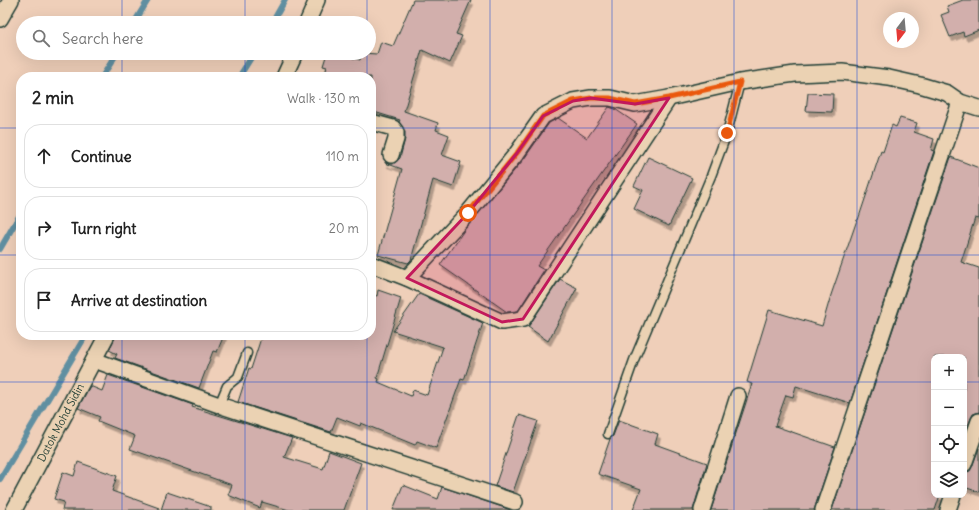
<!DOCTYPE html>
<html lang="en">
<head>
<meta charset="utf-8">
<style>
  body { margin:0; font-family:Delius,sans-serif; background:#f6f6f6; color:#222 }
  .controls { position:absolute; right:12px; bottom:12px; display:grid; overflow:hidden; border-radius:8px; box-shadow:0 4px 16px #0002 }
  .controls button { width:36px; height:36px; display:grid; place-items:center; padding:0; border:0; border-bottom:1px solid #e0e0e0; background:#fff; color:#222; font:20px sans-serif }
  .compass { position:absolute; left:883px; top:12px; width:36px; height:36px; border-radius:50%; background:#fff; box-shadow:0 4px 16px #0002; rotate:196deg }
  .stop { position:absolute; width:12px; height:12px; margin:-9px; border:3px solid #ea580c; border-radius:50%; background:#fff }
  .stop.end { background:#ea580c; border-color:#fff; box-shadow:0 1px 4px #0008 }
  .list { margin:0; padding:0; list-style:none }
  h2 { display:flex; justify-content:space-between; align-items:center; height:52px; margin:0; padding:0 16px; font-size:17px }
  h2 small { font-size:13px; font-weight:400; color:#767676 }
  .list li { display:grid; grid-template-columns:26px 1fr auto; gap:12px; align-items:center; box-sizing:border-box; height:64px; margin:0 8px 8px; padding:0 8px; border:1px solid #e0e0e0; border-radius:16px }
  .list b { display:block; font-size:15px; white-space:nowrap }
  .list em { font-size:13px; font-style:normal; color:#767676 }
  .icon { flex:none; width:22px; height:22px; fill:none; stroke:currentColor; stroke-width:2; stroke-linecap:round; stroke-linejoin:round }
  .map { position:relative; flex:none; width:979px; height:510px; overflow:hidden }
  .search { position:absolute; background:#fff; box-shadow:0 4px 16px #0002; left:16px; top:16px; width:360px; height:44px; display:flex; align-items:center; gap:10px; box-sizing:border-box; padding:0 14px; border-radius:22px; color:#767676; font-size:15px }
  .panel { position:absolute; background:#fff; box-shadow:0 4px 16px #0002; left:16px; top:72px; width:360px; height:268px; border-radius:16px }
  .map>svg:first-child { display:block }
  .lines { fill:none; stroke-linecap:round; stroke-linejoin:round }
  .stream { stroke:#608fa1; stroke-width:6 }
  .building { fill:#d2afac; stroke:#1f3d34; filter:url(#shadow) }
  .lane-casing { stroke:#1f3d34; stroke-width:11 }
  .street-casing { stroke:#1f3d34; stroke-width:18 }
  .lane { stroke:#ebd2b3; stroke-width:8 }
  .street { stroke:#ebd2b3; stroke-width:15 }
  .route { stroke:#ea580c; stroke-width:5 }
  .marked { fill:#c2185b; fill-opacity:0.2; stroke:#c2185b; stroke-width:3; stroke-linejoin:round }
  .grid { fill:none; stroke:#1d4ed8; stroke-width:1; stroke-opacity:0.55 }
  .labels { text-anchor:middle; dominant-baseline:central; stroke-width:4; stroke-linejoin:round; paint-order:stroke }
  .street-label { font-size:11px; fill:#1f3d34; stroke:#ebd2b3 }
</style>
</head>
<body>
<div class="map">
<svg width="979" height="510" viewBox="0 0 979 510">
  <defs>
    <filter id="shadow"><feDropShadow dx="2.5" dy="4.5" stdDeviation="0" flood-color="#0004"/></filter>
  </defs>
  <rect width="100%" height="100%" fill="#efcfb9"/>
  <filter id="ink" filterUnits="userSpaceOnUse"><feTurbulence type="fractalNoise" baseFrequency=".025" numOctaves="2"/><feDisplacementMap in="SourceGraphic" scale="8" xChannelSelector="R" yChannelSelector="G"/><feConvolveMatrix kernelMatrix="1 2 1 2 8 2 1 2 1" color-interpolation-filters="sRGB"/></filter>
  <g filter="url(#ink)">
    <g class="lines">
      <!-- stream -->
      <g class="stream">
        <path d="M134 23 148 0"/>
        <path d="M272 23 285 0"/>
        <path d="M102 77 117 53"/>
        <path d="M239 77 254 53"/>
        <path d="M0 249 21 213"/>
        <path d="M0 479 86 335"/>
      </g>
    </g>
    <!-- building -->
    <g class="building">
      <path d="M413 0H471L456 34 462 36 450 63 422 50 404 111 438 123 436 130 449 135 442 155 461 162 453 187 433 180 411 260 408 263 378 255 402 169 385 163V162L389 164H393L397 161 400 158 405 139V132L399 122 400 120 371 111V77H324L327 67 323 66 327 53H337L360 60 362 53 377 54 381 42 393 46Z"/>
      <path d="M963 0H979V30L964 36 963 32 950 37 941 15 949 12 947 6Z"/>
      <path d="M808 93 833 94 832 112 806 111Z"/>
      <path d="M609 107 615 109 637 124 537 266 544 270 518 311 507 312 440 265 465 229 524 159 549 123 558 118 587 138Z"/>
      <path d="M900 118 917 123 914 132 934 139 931 150 934 151 850 403 796 386 793 397 786 395 775 426 835 447 814 510H711L752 384 747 382 769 310 822 326 831 295 857 220H858L881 151 883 152 892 125 896 127Z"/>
      <path d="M648 157 692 178 669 226 634 209 643 190 634 186Z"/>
      <path d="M951 157 979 168V219L975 218 961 262 979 268V412L973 414 971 418 964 437V357H934V495H940L935 510H832Z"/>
      <path d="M560 279 577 288 548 341 528 327Z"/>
      <path d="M378 290 401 298 377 378 379 379 378 382 411 396 413 390 427 395 443 347 393 331 419 294 483 323 464 380 461 379 436 448 417 441 415 445 361 423 360 426 337 417 331 432 238 402 249 368 251 369 262 335H371V294L377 296Z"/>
      <path d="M116 335H224L217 352 213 351 199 388 115 358 117 354 109 350Z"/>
      <path d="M108 375 193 405 192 407 292 438 284 457 323 469 329 451 361 463 344 510H289L262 502 260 508 228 495 232 485 130 449 135 436 98 421 100 417 78 408 90 386 102 391Z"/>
      <path d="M519 415 538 421 513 492 495 486Z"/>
      <path d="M619 420 658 434 655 444 707 463 693 510H633L641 489 598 474 610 439 613 436Z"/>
      <path d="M979 448V492L964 487V473L970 471 972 467Z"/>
      <path d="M78 462 117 476 112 491 159 508V510H62L64 502 54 499 63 472 74 476Z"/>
      <path d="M403 485 438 499 442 487 511 510H393Z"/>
      <path d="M167 492 211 507V510H161Z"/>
    </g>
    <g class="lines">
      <!-- lane casing -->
      <g class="lane-casing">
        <g id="lane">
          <path d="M219 405 227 386 238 377 247 353"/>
          <path d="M608 434 634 360 711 176 727 133 740 82"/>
        </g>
      </g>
      <!-- street casing -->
      <g class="street-casing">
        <g id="street">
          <path d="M0 19 11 0"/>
          <path d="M307 23 317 0"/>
          <path d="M284 77 295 53"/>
          <path d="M371 122 393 128 396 132V139L391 155"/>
          <path d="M371 264 407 278 502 322 523 319 669 98"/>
          <path d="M407 278 468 213 517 153 543 116 573 101 591 98H610L635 104 669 98 740 82 795 74 842 72 889 78 920 85 947 93 960 102 979 108"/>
          <path d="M94 360 219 405 515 502"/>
          <path d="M964 464 979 421"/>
          <path id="s1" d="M14 510 107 335"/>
          <path d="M702 510 738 396"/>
          <path d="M823 510 960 102"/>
          <path d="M948 510 953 495"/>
        </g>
      </g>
      <!-- lane -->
      <use href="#lane" class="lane"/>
      <!-- street -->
      <use href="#street" class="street"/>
    </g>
  </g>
  <g class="lines" filter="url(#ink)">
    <!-- route -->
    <path class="route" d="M468 213 517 153 543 116 573 101 591 98H610L635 104 669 98 740 82 727 133"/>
  </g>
  <!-- marked area -->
  <path class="marked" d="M591 98 635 104 669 98 523 319 502 322 407 278 468 213 517 153 543 116 573 101Z"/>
  <!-- grid -->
  <path class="grid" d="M122 0V23M245 0V23M367 0V23M490 0V510M612 0V510M734 0V510M857 0V510M122 53V77M245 53V77M367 53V77M0 128H21M371 128H979M0 255H21M371 255H979M122 335V510M245 335V510M367 335V510M0 382H934M964 382H979"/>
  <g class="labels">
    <!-- street labels -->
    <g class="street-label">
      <text stroke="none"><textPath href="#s1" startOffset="99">Datok Mohd Sidin</textPath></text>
    </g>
  </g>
</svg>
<div class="controls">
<button>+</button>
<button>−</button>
<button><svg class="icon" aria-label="locate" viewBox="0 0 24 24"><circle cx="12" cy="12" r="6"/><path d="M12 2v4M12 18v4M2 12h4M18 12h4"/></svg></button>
<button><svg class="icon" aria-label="layers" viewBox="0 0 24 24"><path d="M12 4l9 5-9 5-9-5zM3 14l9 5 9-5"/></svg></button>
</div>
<svg class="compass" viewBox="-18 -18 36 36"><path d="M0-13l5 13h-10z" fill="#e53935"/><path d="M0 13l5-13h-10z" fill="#767676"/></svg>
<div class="stop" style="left:468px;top:213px"></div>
<div class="stop end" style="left:727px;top:133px"></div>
<div class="search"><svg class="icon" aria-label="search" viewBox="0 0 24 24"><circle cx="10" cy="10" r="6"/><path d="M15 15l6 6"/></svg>Search here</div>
<section class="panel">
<h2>2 min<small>Walk · 130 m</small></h2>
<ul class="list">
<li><svg class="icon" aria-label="ahead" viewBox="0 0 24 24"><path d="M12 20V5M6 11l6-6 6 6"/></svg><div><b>Continue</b></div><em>110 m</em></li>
<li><svg class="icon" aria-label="right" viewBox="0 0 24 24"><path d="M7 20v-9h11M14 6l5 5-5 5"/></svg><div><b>Turn right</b></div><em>20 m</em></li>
<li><svg class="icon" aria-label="arrive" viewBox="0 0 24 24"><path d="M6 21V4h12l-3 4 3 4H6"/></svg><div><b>Arrive at destination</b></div></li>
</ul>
</section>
</div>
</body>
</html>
